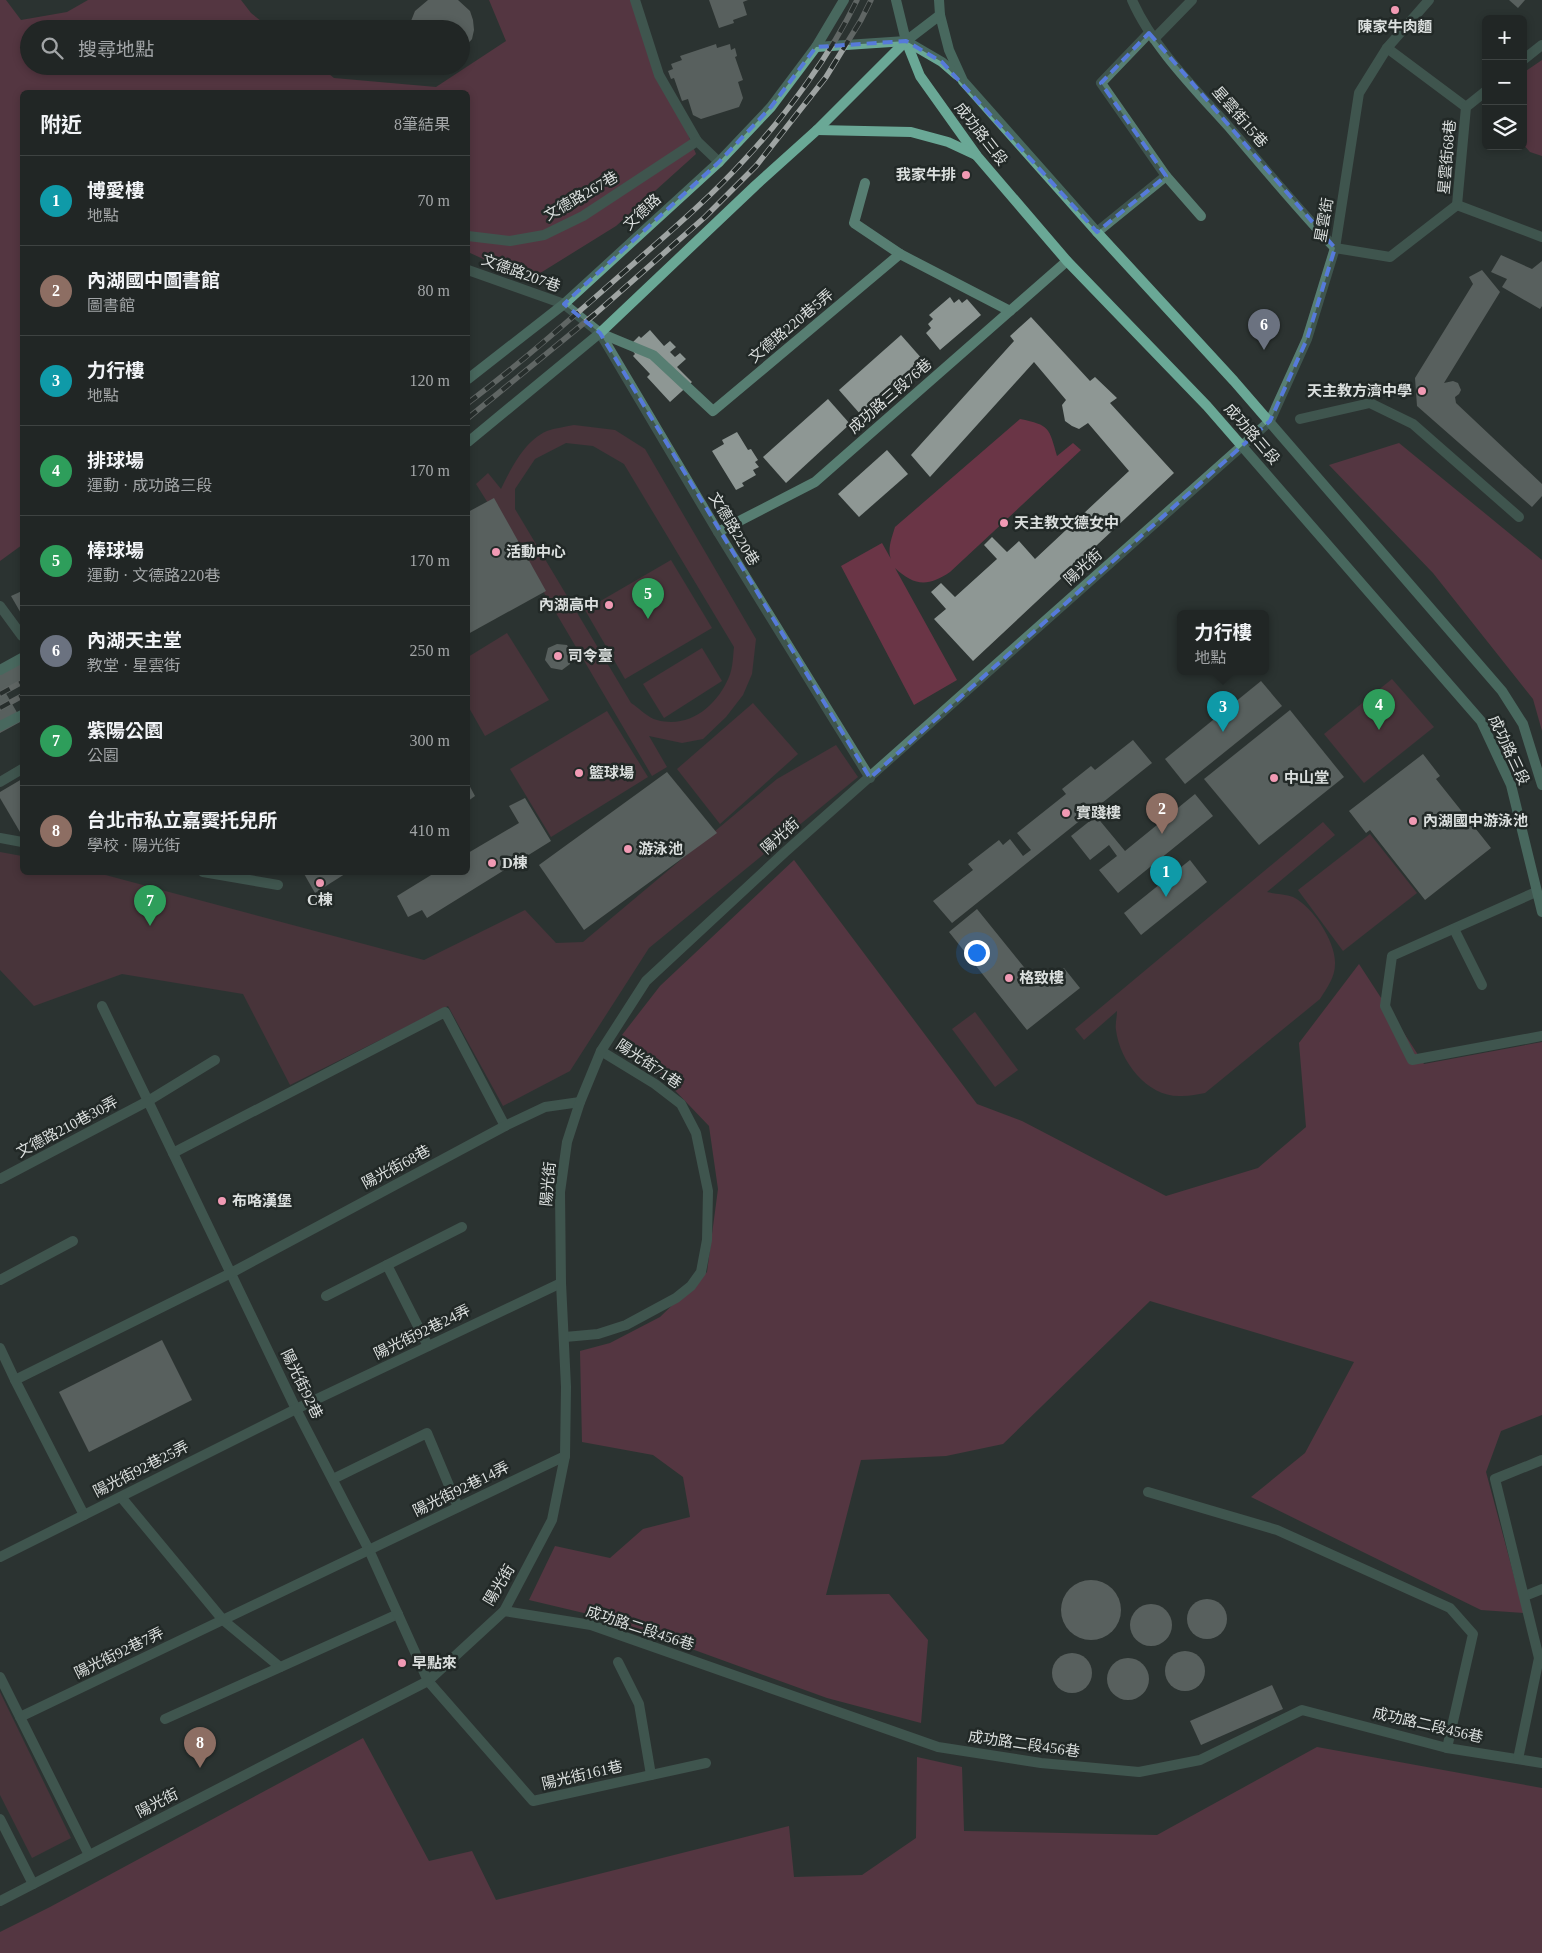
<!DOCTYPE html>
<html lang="zh-TW">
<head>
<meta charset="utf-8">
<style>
  body { margin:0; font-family:"Times New Roman","Noto Sans TC",serif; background:#292e2d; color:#f1f3f6 }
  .controls { position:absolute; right:15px; top:15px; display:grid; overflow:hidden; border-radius:8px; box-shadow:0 2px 8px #0003 }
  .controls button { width:45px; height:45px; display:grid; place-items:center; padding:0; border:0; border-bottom:1px solid #3e4342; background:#212625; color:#f1f3f6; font:25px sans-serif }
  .you { position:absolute; left:976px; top:952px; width:18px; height:18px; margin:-12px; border:4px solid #fff; border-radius:50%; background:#1a73e8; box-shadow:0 0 0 8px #1a73e833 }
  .badge { display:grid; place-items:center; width:32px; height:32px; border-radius:50%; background:#f19ab4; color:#fff; font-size:16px; font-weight:700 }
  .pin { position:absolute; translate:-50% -41px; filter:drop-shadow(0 1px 2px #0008) }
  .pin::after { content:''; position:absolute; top:26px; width:18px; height:15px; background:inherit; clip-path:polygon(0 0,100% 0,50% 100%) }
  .popup { position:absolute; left:1177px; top:610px; width:92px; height:65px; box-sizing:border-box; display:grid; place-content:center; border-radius:8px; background:#212625; filter:drop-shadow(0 1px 4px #0005); font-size:16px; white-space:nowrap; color:#a2a5a7 }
  .popup b { font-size:19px; color:#f1f3f6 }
  .popup::after { content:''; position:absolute; left:50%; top:100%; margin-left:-10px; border:10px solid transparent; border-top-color:#212625 }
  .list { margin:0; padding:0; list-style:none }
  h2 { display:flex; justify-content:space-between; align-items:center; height:65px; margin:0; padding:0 20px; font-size:21px }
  h2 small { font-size:16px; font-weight:400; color:#a2a5a7 }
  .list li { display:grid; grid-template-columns:32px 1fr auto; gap:15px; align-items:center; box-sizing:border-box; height:90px; padding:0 20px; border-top:1px solid #3e4342 }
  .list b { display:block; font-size:19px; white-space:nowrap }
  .list p { margin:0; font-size:16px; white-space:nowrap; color:#a2a5a7 }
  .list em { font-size:16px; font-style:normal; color:#a2a5a7 }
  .icon { flex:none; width:28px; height:28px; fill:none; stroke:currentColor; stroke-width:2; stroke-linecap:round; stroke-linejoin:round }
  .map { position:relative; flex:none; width:1542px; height:1953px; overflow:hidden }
  .search { position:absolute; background:#212625; box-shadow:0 2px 8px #0003; left:20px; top:20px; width:450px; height:55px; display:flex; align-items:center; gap:12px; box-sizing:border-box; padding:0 18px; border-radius:28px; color:#a2a5a7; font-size:19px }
  .panel { position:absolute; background:#212625; box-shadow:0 2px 8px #0003; left:20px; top:90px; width:450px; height:785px; border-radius:8px }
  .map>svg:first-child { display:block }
  .green { fill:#6a3546; fill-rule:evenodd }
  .forest { fill:#853b54 }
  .building { fill:#8e9794 }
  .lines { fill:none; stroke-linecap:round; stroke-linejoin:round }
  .service { stroke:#577e72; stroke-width:10 }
  .minor { stroke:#577e72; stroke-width:10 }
  .tertiary { stroke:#577e72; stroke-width:10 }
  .secondary { stroke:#6aa896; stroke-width:10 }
  .rail-casing { stroke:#9fa4a3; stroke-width:5.5 }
  .rail { stroke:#222927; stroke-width:4; stroke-dasharray:11; stroke-linecap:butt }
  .marked { fill:none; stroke:#567ada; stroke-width:4; stroke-dasharray:10 6; stroke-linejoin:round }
  .poi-dot { fill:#f19ab4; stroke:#222927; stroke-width:2 }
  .labels { text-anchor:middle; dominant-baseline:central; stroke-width:5; stroke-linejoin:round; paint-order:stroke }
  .poi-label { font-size:15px; font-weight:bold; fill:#dbdfde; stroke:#222927; text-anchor:start }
  .street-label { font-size:15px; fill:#dbdfde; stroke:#222927 }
</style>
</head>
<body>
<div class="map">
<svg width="1542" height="1953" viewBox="0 0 1542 1953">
  <rect width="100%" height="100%" fill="#2c3331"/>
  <!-- green -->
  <g class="green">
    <path d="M1020 419C1050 425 1049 428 1057 456L1073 443 1081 450 950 572C928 587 914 586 895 568L957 680 914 705 841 566 882 543 891 559C887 549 892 537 895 527Z"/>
    <path d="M574 425 615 430 645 449 756 639 752 674 743 695 726 717 703 739 682 743 649 736 667 767 652 776 543 591 476 484 488 473 501 489C511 469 524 441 547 431 555 428 565 427 574 425ZM566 443 593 446 624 464 734 647C733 656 733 668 729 677 717 706 689 729 657 720 648 718 639 708 631 703L515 509V489L535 459Z"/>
    <path d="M671 560 712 628 625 679 585 610Z"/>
    <path d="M507 633 549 700 485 736 468 706V657Z"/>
    <path d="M702 648 722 681 664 718 643 684Z"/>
    <path d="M1392 679 1434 727 1364 783 1324 734Z"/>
    <path d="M753 703 798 754 720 824 677 769Z"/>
    <path d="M607 711 648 777 551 837 510 769Z"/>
    <path d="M836 745 858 777 649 948 570 1071 503 1106 448 1006 290 1085 243 994 122 974 34 1006 0 970V852L22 856V872L98 873 424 960 525 910 556 943 583 942 777 779Z"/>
    <path d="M1323 822 1335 835 1267 892C1275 894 1286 894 1293 897 1313 907 1336 942 1335 964 1335 977 1327 988 1320 999L1205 1093C1198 1094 1190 1096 1182 1096 1148 1098 1120 1062 1116 1030 1115 1024 1117 1017 1117 1011L1084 1040 1075 1029Z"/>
    <path d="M1370 834 1417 893 1343 951 1298 890Z"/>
    <path d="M975 1012 1018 1070 995 1087 952 1029Z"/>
    <path d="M0 1692 71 1838 32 1858 0 1795Z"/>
  </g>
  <!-- forest -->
  <g class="forest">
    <path d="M0 0H6L21 20 67 12 88 0H241L251 13 271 29H29V66H319L334 78 436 87 506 41 489 0H633L696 154 616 226 529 280 468 252V92H22V545L0 561Z"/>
    <path d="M1542 60V156L1530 152 1523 144V73Z"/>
    <path d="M1399 443 1542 560V731L1533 699 1433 573 1329 465Z"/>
    <path d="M794 860 977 1104 1022 1121 1166 1196 1258 1168 1306 1127 1299 1043 1359 964 1424 1064 1542 1042V1415L1501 1431 1486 1472 1524 1613 1481 1610 1251 1497 1305 1453 1354 1362 1150 1301 1003 1444 946 1456 861 1460 826 1595 889 1594 928 1640 921 1723 827 1698 609 1619 529 1600 555 1546 610 1558 643 1529 690 1517 683 1477 653 1455 582 1442 580 1351 610 1343 660 1317 707 1272 718 1189 709 1126 622 1035 660 986Z"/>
    <path d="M363 1738 429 1861 472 1851 496 1900 789 1826 794 1877 862 1875 916 1838 917 1757 962 1767 964 1831 1157 1835 1317 1747 1542 1788V1953H0V1932L50 1907Z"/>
  </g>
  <!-- building -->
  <g class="building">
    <path d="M428 0H458L470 11 473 20 474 30 472 39 461 52V29H411V21L415 11Z"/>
    <path d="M709 0H748L743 2 747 15 733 20 734 23 719 28Z"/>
    <path d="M1509 0H1525L1518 8Z"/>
    <path d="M716 44 717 48 730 44 731 50 735 48 737 56 735 57 743 80 738 82 743 98 739 107 701 119 693 115 688 99 682 101 674 78 671 79 668 71 673 69 671 64 682 60 680 56Z"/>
    <path d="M1501 255 1532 269 1542 261V306L1540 309 1502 287 1507 279 1491 272Z"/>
    <path d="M1482 270 1500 292 1444 383 1453 381 1458 383 1461 390 1459 394 1455 397 1456 403 1542 484V496L1532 507 1417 406 1415 378 1473 284 1469 277Z"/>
    <path d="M950 297 954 303 959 299 962 303 967 299 981 315 940 350 926 333 931 328 928 324 933 319 929 315Z"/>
    <path d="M1031 317 1090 381 1095 377 1117 398 1110 403 1174 473 973 661 934 619 946 609 931 592 941 583 955 597 997 559 984 545 992 537 1007 552 1019 541 1035 559 1129 471 1088 423 1079 429 1072 426 1065 421 1062 405 1066 400 1034 362 930 477 911 455 1014 341 1010 336Z"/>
    <path d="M650 330 664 346 670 341 676 347 670 352 675 357 680 353 686 359 677 367 692 382 670 402 647 377 650 374 633 356 635 354 629 346 639 336 641 338Z"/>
    <path d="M901 335 923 360 861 415 839 390Z"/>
    <path d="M828 399 850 424 786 483 763 457Z"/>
    <path d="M737 432 748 450 751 449 758 460 755 462 759 467 753 470 756 475 742 483 744 486 736 490 712 451 724 444 722 440Z"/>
    <path d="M887 450 908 474 859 517 838 494Z"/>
    <path d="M494 498 546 591 468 634V512Z"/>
    <path d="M22 591V615L11 596Z"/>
    <path d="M557 644 567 645 571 653 570 664 562 670 551 668 545 660 548 648Z"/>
    <path d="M22 655V681L4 690 22 721 0 733V667Z"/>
    <path d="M1261 681 1282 706 1185 784 1165 759Z"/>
    <path d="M1290 710 1344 777 1259 845 1204 779Z"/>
    <path d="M1133 740 1152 763 952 923 933 901 973 870 968 864 999 840 1003 845 1010 839 1023 856 1031 850 1017 833 1066 794 1062 789 1091 766 1095 770Z"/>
    <path d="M1423 754 1440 776 1436 779 1491 848 1425 900 1370 830 1366 833 1349 811Z"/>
    <path d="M667 772 717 833 584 930 539 865Z"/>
    <path d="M22 779V831L20 832 0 798V792Z"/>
    <path d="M468 783 475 796 468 801Z"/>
    <path d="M1195 794 1213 816 1118 893 1099 870 1117 856 1109 845 1090 860 1071 836 1096 816 1125 851Z"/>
    <path d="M525 798 551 841 427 918 422 910 408 917 397 896 436 872H468V853L519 823 509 806Z"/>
    <path d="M1190 860 1207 882 1141 935 1124 913Z"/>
    <path d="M303 872H348L315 893Z"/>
    <path d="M977 909 1040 987 1064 968 1080 988 1027 1030 949 932Z"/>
    <path d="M162 1340 192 1400 89 1452 59 1392Z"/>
    <circle cx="1091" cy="1610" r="30"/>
    <circle cx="1207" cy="1619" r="20"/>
    <circle cx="1151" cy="1625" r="21"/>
    <circle cx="1185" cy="1671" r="20"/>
    <circle cx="1072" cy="1673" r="20"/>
    <circle cx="1128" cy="1679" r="21"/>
    <path d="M1272 1685 1283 1709 1201 1745 1190 1721Z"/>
  </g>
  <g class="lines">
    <!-- service -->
    <g class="service">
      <path d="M635 0 659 75 697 141 719 162"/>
      <path d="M1387 48 1466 107"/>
      <path d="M1523 60 1542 45"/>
      <path d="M1166 176 1201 216"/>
      <path d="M865 183 854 223 900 254"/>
      <path d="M1457 205 1466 107 1486 91"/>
      <path d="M1457 205 1542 237"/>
      <path d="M468 236 510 241 544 235 583 216 697 141"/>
      <path d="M1335 248 1390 257 1457 205"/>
      <path d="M468 270 564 304"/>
      <path d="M1300 419 1370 403 1413 424 1519 517"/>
      <path d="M0 782 22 769"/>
      <path d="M0 838 22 842"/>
      <path d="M203 872 278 885"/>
      <path d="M1536 892 1392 956 1385 1006 1412 1060 1542 1036"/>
      <path d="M1454 929 1482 985"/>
      <path d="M102 1006 148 1101 215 1060"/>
      <path d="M173 1153 445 1012 505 1126"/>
      <path d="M0 1280 73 1241"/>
      <path d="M326 1296 387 1265"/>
      <path d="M565 1337 598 1334 626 1325 676 1298 691 1286 701 1272 707 1240 708 1191 696 1133 681 1104 655 1084 601 1051"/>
      <path d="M428 1346 387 1265 462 1227"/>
      <path d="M0 1348 15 1380"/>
      <path d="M333 1479 427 1433 458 1507"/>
      <path d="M1148 1492 1277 1530 1450 1608 1473 1634 1447 1748"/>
      <path d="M121 1497 223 1620 280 1667"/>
      <path d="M618 1662 639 1704 651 1775"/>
      <path d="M165 1719 398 1614"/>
    </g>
    <!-- minor -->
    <g class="minor">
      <path d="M1132 0C1152 46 1196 90 1229 127 1264 168 1298 209 1335 248"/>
      <path d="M1154 39 1192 0"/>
      <path d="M1097 232 1166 176 1101 83 1149 33"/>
      <path d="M564 304 600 333 718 532 870 778"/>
      <path d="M600 333 653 355 713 411 900 254 1010 311"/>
      <path d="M718 532 815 482 1067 261"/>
      <path d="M0 606 22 636"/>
      <path d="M0 1179 148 1101 296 1409 369 1550 428 1681 533 1801 706 1763"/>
      <path d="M84 1515 15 1380 231 1273 505 1126 545 1107 580 1102"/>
      <path d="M0 1557 296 1409 561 1283"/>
      <path d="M1525 1596 1542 1589"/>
      <path d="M504 1611 591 1625 938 1747 1041 1763 1139 1772 1200 1760 1302 1710 1447 1748 1542 1763"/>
      <path d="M0 1677 20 1717"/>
      <path d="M1518 1759 1539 1658 1495 1479 1542 1460"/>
      <path d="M89 1855 20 1717 565 1456"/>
    </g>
    <!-- tertiary -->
    <g class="tertiary">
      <path d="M0 1819 33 1884"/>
      <path d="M0 1901 428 1681 504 1611 552 1520 565 1456 566 1387 561 1283 560 1192 567 1142 580 1102 601 1051 646 981 785 852 1270 421 1307 339 1335 248 1359 93 1387 48 1429 0"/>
    </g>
    <!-- secondary -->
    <g class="secondary">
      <path d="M896 0 906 41 920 76 977 156 1067 261 1207 406 1481 721 1511 785 1542 912"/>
      <path d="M939 0 940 15 949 50 963 81 1097 232 1234 381 1502 691 1523 724 1542 785"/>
      <path d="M816 47 906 41 942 62 957 75"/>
      <path d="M817 130 911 132 948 142 976 155"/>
      <path d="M468 379 564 304 719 162 771 107 816 47 844 0"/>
      <path d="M468 442 600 333 756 185 817 130 906 41 940 15"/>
      <path d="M0 670 22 658"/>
      <path d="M0 726 22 715"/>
    </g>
    <!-- rail casing -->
    <g class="rail-casing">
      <g id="rail">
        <path d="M468 403C522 362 573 317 624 272 666 235 709 199 746 158 787 114 831 54 857 0"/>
        <path d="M468 418 595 314 705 217 756 166 826 77 861 20 871 0"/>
        <path d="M0 694 22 682"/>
        <path d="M0 708 22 696"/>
      </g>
    </g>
    <!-- rail -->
    <use href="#rail" class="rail"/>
  </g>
  <!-- marked area -->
  <path d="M0 0H1542V1953H0ZM1149 33 1335 248 1307 339 1270 421 870 778 600 333 564 304 719 162 771 107 816 47 906 41 942 62 1097 232 1166 176 1101 83Z" fill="#2c3331" fill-opacity=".55" fill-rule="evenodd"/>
  <path class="marked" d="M1149 33 1335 248 1307 339 1270 421 870 778 600 333 564 304 719 162 771 107 816 47 906 41 942 62 1097 232 1166 176 1101 83Z"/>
  <!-- markers -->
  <g class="poi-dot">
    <circle cx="1395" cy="10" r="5"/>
    <circle cx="966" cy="175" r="5"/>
    <circle cx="1422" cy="391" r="5"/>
    <circle cx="1004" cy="523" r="5"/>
    <circle cx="496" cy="552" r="5"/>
    <circle cx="609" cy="605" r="5"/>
    <circle cx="558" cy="656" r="5"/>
    <circle cx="579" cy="773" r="5"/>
    <circle cx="1274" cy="778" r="5"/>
    <circle cx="1066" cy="813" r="5"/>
    <circle cx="1413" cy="821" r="5"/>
    <circle cx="628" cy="849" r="5"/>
    <circle cx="492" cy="863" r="5"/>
    <circle cx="320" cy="883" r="5"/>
    <circle cx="1009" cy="978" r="5"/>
    <circle cx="222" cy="1201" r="5"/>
    <circle cx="402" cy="1663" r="5"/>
  </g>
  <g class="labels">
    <!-- poi labels -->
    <g class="poi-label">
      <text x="1395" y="27" text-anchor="middle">陳家牛肉麵</text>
      <text x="956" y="175" text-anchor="end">我家牛排</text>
      <text x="1412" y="391" text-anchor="end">天主教方濟中學</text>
      <text x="1014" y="523">天主教文德女中</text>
      <text x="506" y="552">活動中心</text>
      <text x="599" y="605" text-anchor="end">內湖高中</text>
      <text x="568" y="656">司令臺</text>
      <text x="589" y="773">籃球場</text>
      <text x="1284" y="778">中山堂</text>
      <text x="1076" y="813">實踐樓</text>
      <text x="1423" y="821">內湖國中游泳池</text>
      <text x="638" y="849">游泳池</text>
      <text x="502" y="863">D棟</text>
      <text x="320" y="900" text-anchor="middle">C棟</text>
      <text x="1019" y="978">格致樓</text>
      <text x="232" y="1201">布咯漢堡</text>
      <text x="412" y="1663">早點來</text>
    </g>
    <!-- street labels -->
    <g class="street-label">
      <text transform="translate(1240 117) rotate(49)">星雲街15巷</text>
      <text transform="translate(981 134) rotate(52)">成功路三段</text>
      <text transform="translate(1447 157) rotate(-85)">星雲街68巷</text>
      <text transform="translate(581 196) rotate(-30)">文德路267巷</text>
      <text transform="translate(642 212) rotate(-43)">文德路</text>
      <text transform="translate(1324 220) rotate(-80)">星雲街</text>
      <text transform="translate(521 273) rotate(20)">文德路207巷</text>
      <text transform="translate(791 326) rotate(-40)">文德路220巷5弄</text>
      <text transform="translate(890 396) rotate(-41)">成功路三段76巷</text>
      <text transform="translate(1252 434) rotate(49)">成功路三段</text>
      <text transform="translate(734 529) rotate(59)">文德路220巷</text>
      <text transform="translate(1083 567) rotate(-42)">陽光街</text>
      <text transform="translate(1509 750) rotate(65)">成功路三段</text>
      <text transform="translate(780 836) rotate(-42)">陽光街</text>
      <text transform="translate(649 1064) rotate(34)">陽光街71巷</text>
      <text transform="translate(67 1127) rotate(-28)">文德路210巷30弄</text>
      <text transform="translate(396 1167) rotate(-28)">陽光街68巷</text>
      <text transform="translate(548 1184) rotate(-85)">陽光街</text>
      <text transform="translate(422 1332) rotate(-26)">陽光街92巷24弄</text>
      <text transform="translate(302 1384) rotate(64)">陽光街92巷</text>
      <text transform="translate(141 1469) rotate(-27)">陽光街92巷25弄</text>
      <text transform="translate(461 1489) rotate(-26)">陽光街92巷14弄</text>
      <text transform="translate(499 1585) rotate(-59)">陽光街</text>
      <text transform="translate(640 1628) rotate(18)">成功路二段456巷</text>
      <text transform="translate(119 1653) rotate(-26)">陽光街92巷7弄</text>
      <text transform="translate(1428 1725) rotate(13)">成功路二段456巷</text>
      <text transform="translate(1024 1744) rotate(8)">成功路二段456巷</text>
      <text transform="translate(582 1775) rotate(-13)">陽光街161巷</text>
      <text transform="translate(157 1803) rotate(-27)">陽光街</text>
    </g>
  </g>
</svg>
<div class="controls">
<button>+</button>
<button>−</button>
<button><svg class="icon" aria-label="layers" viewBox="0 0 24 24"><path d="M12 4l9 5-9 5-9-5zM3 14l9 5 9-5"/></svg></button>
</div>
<div class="you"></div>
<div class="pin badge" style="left:1166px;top:897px;background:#0f9aa8">1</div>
<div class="pin badge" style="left:1162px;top:834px;background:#8d6e63">2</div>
<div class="pin badge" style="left:1223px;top:732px;background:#0f9aa8">3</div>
<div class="popup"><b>力行樓</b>地點</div>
<div class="pin badge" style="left:1379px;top:730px;background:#2e9e5b">4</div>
<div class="pin badge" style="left:648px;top:619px;background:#2e9e5b">5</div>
<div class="pin badge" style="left:1264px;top:350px;background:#6b7280">6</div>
<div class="pin badge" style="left:150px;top:926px;background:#2e9e5b">7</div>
<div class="pin badge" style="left:200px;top:1768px;background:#8d6e63">8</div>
<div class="search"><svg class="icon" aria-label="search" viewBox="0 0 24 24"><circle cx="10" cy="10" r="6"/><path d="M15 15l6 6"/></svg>搜尋地點</div>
<section class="panel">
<h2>附近<small>8筆結果</small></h2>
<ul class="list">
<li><span class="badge" style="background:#0f9aa8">1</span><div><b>博愛樓</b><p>地點</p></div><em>70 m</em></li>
<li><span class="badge" style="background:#8d6e63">2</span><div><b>內湖國中圖書館</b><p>圖書館</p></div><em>80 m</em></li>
<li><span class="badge" style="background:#0f9aa8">3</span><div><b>力行樓</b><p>地點</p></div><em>120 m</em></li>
<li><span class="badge" style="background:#2e9e5b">4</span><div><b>排球場</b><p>運動 · 成功路三段</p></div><em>170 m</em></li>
<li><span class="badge" style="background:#2e9e5b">5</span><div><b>棒球場</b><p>運動 · 文德路220巷</p></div><em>170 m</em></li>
<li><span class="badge" style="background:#6b7280">6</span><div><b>內湖天主堂</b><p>教堂 · 星雲街</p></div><em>250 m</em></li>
<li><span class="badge" style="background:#2e9e5b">7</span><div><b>紫陽公園</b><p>公園</p></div><em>300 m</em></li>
<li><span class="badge" style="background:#8d6e63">8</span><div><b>台北市私立嘉霙托兒所</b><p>學校 · 陽光街</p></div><em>410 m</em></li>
</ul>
</section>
</div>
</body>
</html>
